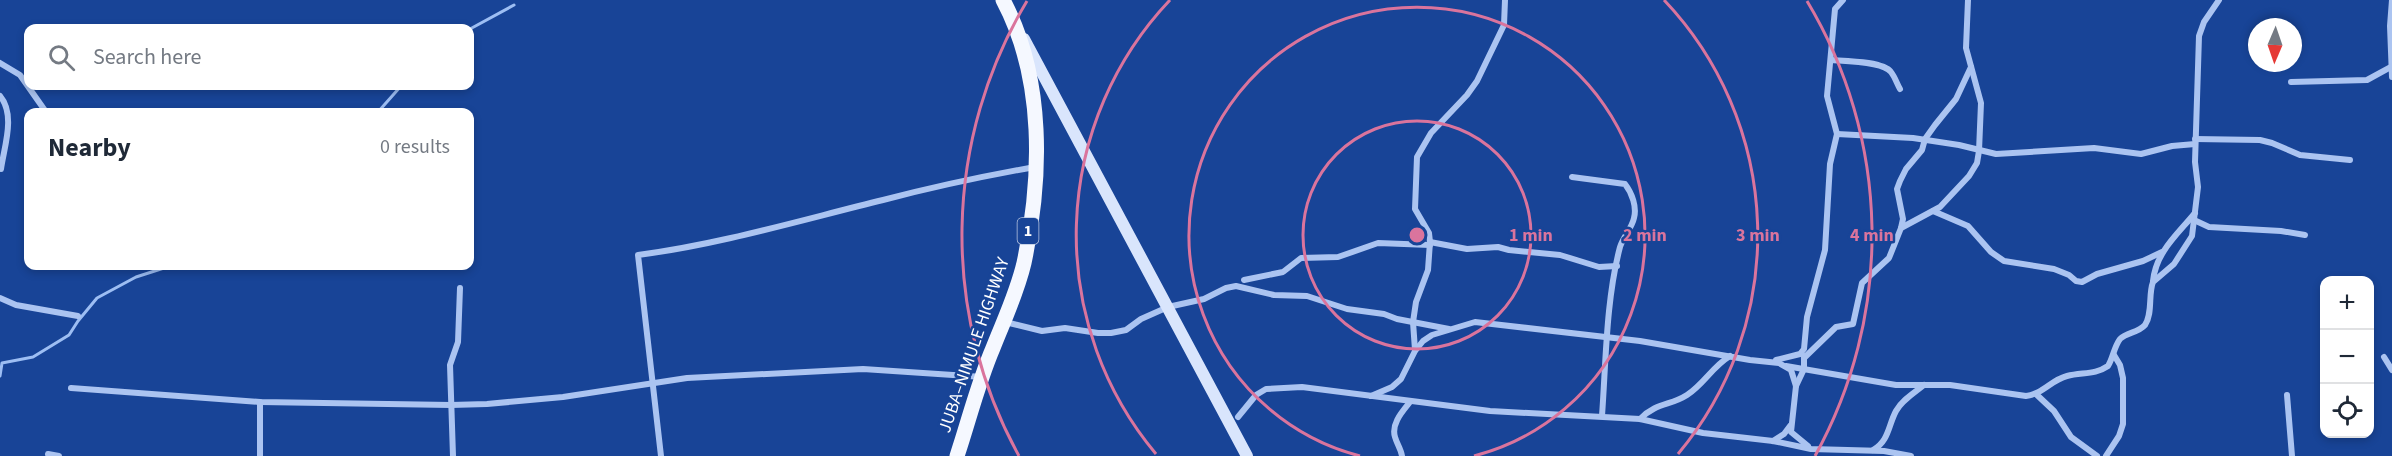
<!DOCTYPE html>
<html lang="en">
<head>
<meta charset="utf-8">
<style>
  body { margin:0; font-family:"Source Sans 3",sans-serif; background:#f6f6f7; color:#1f2937 }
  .controls { position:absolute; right:18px; bottom:18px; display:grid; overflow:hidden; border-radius:12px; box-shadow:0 3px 9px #0003 }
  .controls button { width:54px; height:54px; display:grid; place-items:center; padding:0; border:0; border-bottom:2px solid #e0e1e3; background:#fff; color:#1f2937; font:30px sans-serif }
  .compass { position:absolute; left:2248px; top:18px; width:54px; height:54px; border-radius:50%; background:#fff; box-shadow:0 3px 9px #0003; rotate:182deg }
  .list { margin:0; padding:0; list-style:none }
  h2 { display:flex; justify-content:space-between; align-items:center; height:78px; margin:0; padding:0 24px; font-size:26px }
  h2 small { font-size:20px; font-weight:400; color:#747a83 }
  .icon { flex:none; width:33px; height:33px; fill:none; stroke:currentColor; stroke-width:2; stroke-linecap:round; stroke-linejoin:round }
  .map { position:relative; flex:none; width:2392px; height:456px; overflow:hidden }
  .search { position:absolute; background:#fff; box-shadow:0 3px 9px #0003; left:24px; top:24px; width:450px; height:66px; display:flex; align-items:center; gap:15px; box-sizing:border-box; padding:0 21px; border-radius:12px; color:#747a83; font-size:22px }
  .panel { position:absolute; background:#fff; box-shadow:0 3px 9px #0003; left:24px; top:108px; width:450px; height:162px; border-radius:12px }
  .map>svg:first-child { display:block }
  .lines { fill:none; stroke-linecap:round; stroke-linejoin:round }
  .stream { stroke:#9dbef3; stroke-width:3 }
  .street { stroke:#abc4f1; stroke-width:6 }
  .secondary { stroke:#d9e5fc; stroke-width:12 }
  .primary { stroke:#f5f8ff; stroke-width:15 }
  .ring { fill:none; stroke:#da749d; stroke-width:3 }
  .labels { text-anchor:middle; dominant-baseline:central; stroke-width:5; stroke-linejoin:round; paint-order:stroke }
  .shield { fill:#184497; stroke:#bac7e0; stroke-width:1.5 }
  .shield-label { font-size:16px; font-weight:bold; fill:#fff }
  .street-label { font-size:18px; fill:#fff; stroke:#184497 }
  .centre { fill:#da749d; stroke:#184497; stroke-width:3 }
  .ring-label { font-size:18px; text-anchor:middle; font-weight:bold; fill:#da749d; stroke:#184497; stroke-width:5; stroke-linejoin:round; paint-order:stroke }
</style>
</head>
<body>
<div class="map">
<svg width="2392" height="456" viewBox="0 0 2392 456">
  <rect width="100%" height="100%" fill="#184497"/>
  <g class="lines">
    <!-- stream -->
    <g class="stream">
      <path d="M470 29 514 5"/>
      <path d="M378 112 401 86"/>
      <path d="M0 376 2 363 33 357 69 335 78 321 97 298 136 277 164 268 199 266"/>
    </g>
    <!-- street -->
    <g class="street">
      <path d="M2392 0 2390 26 2392 77"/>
      <path d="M1831 60C1844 61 1883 61 1891 72 1895 77 1897 84 1900 89"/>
      <path d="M0 63 20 75 46 112"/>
      <path d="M2291 82 2367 80 2391 67"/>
      <path d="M0 96C16 115 4 147 1 169"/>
      <path d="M1837 134 1913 138 1959 145 1996 154 2094 148 2141 154 2172 146 2195 144"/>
      <path d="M2195 139 2260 140 2272 143 2300 155 2350 160"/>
      <path d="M1572 177 1625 184C1632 193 1637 207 1634 218 1632 228 1623 237 1620 247 1606 300 1606 361 1602 416"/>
      <path d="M1933 211 1968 226 1991 252 2004 261 2054 269 2069 275 2076 281 2082 282 2097 274 2143 261 2162 252"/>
      <path d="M2194 220 2209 227 2281 231 2305 235"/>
      <path d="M1901 228 1903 219 1897 189 1900 181 1906 169 1922 150 1925 139 1935 125 1956 99 1971 67"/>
      <path d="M1430 242 1467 249 1498 247 1509 250 1560 255 1599 267 1617 266"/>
      <path d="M1244 280 1283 272 1301 258 1338 257 1378 243 1430 245"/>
      <path d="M2153 281C2156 252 2177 235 2195 213"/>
      <path d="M0 298 16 305 78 316"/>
      <path d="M1005 322 1042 331 1065 328 1098 333H1111L1126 330 1141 319 1168 307 1204 299 1226 288 1236 286 1274 295 1307 296 1347 309 1384 314 1397 319 1449 329"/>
      <path d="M1415 350 1413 322 1416 302 1428 270 1430 242 1429 233 1415 209 1417 157 1431 133 1467 95 1477 81 1504 25 1505 0"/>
      <path d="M2384 357 2392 370"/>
      <path d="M1804 358 1836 327 1853 324 1862 283 1889 258 1901 228 1940 207 1969 176 1977 163 1979 151 1981 103 1966 48 1968 0"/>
      <path d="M1776 360 1800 354 1804 349 1807 317 1825 250 1830 164 1837 134 1827 96 1835 9 1843 0"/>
      <path d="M1786 366 1896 385H1950L2026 396C2043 394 2051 380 2067 376 2082 372 2095 375 2108 366 2113 358 2114 347 2120 339 2127 332 2138 333 2145 325 2153 313 2148 295 2153 282L2174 264 2192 236 2198 187 2195 162 2199 36 2204 22 2219 0"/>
      <path d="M1796 386 1804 369V356"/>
      <path d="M71 388 260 402 451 405 487 404 563 397 687 378 863 369 983 377"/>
      <path d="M2037 395 2054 411 2071 437 2097 456"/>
      <path d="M2287 395 2292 456"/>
      <path d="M1371 396 1392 387 1401 379 1415 351 1423 341 1432 335 1475 322 1640 341 1750 360 1779 363 1791 370 1796 386 1791 432 1808 446"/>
      <path d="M1238 417 1256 395 1266 389 1302 387 1490 411 1640 419 1703 433 1773 441 1811 449 1884 451 1911 456"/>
      <path d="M1640 419C1657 402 1670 406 1687 395 1704 384 1712 367 1730 356"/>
      <path d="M1773 441 1784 434 1790 426"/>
      <path d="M1873 450C1889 441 1888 426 1896 411 1902 400 1914 393 1924 385"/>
      <path d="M48 454 59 456"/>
      <path d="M260 456V402"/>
      <path d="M453 456 450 365 458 342 460 288"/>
      <path d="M661 456 638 255C721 244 801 220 883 200 933 187 984 176 1035 167"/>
      <path d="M1402 456C1401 449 1397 444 1395 437 1391 424 1402 412 1410 402"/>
      <path d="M2106 456 2119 436 2123 424V378L2120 365 2114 355"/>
    </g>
    <!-- secondary -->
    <path class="secondary" d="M1024 39 1247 456"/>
    <!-- primary -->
    <path class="primary" d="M957 456C969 420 978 383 993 348 1004 320 1017 293 1024 263 1042 178 1045 79 1003 0"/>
  </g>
  <!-- distance rings -->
  <g class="ring">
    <circle cx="1417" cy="235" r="114"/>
    <path d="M1360 456A228 228 0 1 1 1474 456"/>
    <path d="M1156 454A341 341 0 0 1 1170 0M1664 0A341 341 0 0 1 1678 454"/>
    <path d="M1019 456A455 455 0 0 1 1027 1M1807 1A455 455 0 0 1 1815 456"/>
  </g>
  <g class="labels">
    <!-- shield labels -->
    <rect class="shield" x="1017.5" y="218" width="21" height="26" rx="4.5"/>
    <g class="shield-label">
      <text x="1028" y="231">1</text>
    </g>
    <!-- street labels -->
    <g class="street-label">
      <text transform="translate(974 345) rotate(-71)">JUBA–NIMULE HIGHWAY</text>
    </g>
  </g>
  <circle cx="1417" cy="235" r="9" class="centre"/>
  <g class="ring-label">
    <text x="1531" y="241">1 min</text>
    <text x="1645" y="241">2 min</text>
    <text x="1758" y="241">3 min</text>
    <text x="1872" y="241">4 min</text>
  </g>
</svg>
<div class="controls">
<button>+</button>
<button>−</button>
<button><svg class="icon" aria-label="locate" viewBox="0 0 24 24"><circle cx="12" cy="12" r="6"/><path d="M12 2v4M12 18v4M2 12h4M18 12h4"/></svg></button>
</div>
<svg class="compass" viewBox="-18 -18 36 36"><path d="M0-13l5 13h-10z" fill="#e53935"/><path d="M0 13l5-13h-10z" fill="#747a83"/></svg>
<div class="search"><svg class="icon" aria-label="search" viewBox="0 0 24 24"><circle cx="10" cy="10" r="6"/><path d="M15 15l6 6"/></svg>Search here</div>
<section class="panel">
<h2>Nearby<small>0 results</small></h2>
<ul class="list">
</ul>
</section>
</div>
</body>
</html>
